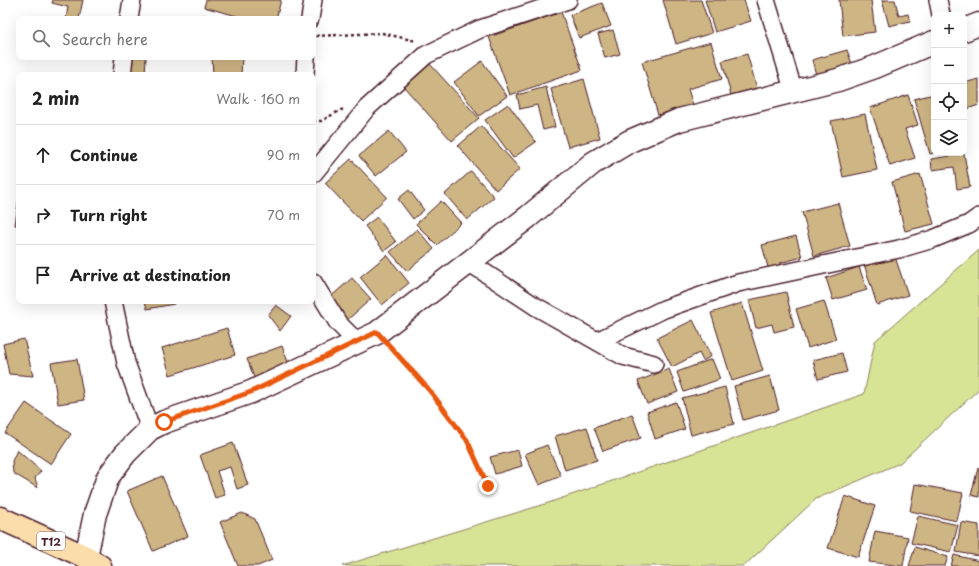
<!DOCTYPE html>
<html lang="en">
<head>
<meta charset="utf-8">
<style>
  body { margin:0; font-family:"Playpen Sans",sans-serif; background:#f6f6f6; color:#222 }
  .controls { position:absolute; right:12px; top:12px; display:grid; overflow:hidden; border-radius:8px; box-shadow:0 4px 16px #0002 }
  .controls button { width:36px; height:36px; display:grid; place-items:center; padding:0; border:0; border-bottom:1px solid #e0e0e0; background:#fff; color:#222; font:20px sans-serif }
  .stop { position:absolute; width:12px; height:12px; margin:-9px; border:3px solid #ea580c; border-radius:50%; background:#fff }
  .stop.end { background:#ea580c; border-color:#fff; box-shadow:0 1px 4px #0008 }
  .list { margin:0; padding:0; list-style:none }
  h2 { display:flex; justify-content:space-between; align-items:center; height:52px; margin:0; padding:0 16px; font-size:17px }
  h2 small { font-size:13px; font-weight:400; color:#767676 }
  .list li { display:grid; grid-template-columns:26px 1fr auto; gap:12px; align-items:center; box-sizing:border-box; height:60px; padding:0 16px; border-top:1px solid #e0e0e0 }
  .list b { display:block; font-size:15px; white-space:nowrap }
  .list em { font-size:13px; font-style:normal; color:#767676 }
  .icon { flex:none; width:22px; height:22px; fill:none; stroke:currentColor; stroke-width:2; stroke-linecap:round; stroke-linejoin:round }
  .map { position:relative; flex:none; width:979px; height:566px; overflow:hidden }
  .search { position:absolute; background:#fff; box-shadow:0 4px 16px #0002; left:16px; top:16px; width:300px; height:44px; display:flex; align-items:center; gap:10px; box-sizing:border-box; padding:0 14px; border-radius:8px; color:#767676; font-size:15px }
  .panel { position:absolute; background:#fff; box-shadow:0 4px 16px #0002; left:16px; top:72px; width:300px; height:232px; border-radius:8px }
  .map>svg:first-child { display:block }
  .green { fill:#d7e395; stroke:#908160 }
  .building { fill:#ceb584; stroke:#4a1f2b }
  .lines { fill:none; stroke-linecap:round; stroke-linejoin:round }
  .street-casing { stroke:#4a1f2b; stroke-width:20 }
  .secondary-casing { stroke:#4a1f2b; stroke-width:25 }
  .highway-casing { stroke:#4a1f2b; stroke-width:25 }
  .path { stroke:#4a1f2b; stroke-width:2.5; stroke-dasharray:3 3; stroke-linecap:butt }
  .street { stroke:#fff; stroke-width:17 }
  .secondary { stroke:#fff; stroke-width:22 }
  .highway { stroke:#fbddab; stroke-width:22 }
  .route { stroke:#ea580c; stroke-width:5 }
  .labels { text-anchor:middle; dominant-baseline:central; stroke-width:3; stroke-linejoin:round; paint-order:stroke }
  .shield { fill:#fff; stroke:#80626b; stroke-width:1 }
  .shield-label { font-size:11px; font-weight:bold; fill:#4a1f2b }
</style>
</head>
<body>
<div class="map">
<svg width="979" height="566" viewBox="0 0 979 566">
  <rect width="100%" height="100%" fill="#fff"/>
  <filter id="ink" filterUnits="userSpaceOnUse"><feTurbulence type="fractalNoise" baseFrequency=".025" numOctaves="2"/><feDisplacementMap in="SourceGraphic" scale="8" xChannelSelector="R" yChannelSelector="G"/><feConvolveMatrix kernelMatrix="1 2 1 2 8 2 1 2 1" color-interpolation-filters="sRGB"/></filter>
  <g filter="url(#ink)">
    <!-- green -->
    <path class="green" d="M979 250V389L900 463 816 499 744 566H342L545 504 864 394 875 341Z"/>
    <!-- building -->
    <g class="building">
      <path d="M53 0H83L79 19H66L68 7 52 3Z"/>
      <path d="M206 0H281L276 19H248L204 7Z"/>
      <path d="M663 0H701L712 33 676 44Z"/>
      <path d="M705 0H744L751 21 715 32Z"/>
      <path d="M839 0H871L875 32 843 36Z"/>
      <path d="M882 0H895L899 16 908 14 910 21 889 26Z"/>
      <path d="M602 3 611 26 579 38 570 15Z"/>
      <path d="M561 12 582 70 510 95 489 37Z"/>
      <path d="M202 15 242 19H202Z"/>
      <path d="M613 30 620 54 605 58 598 34Z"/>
      <path d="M711 42 722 79 688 89 693 105 658 115 642 62Z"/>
      <path d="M847 50 852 64 816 75 812 60Z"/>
      <path d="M747 54 757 88 731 95 722 61Z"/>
      <path d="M129 57H146L145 75H129Z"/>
      <path d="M212 57H242L241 75H213Z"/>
      <path d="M482 61 507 96 479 116 454 82Z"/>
      <path d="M430 64 479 118 452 141 404 87Z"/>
      <path d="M584 79 600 138 568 147 551 89Z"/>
      <path d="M979 79V105L964 110V83Z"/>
      <path d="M546 87 555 127 543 130 537 105 520 109 517 95Z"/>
      <path d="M934 94V153L930 154 914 99Z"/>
      <path d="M908 95 918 125 905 129 915 158 890 166 870 108Z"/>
      <path d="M508 104 536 142 513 158 485 120Z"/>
      <path d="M865 114 877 170 843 177 831 121Z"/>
      <path d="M481 126 520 169 496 190 458 146Z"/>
      <path d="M389 131 406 152 376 176 359 156Z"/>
      <path d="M964 154 970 187 957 189 954 167 932 170 931 159Z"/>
      <path d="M351 159 387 197 361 221 325 183Z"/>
      <path d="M471 171 494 197 467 220 445 194Z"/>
      <path d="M920 174 934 224 905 231 892 182Z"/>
      <path d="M409 190 424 210 413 219 398 199Z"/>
      <path d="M19 196V226L15 225Z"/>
      <path d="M441 201 461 223 437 245 416 224Z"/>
      <path d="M838 203 850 246 814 256 802 212Z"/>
      <path d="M377 217 396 242 384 251 365 226Z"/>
      <path d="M417 229 434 249 407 271 390 252Z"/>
      <path d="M796 236 802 257 780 263 782 272 770 275 762 245Z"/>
      <path d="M894 254 908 295 877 305 864 264Z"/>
      <path d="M387 255 409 283 382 305 360 277Z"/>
      <path d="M859 267 867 290 833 300 826 278Z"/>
      <path d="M352 278 371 299 346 321 327 300Z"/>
      <path d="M786 292 794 327 774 332 772 324 756 328 749 300Z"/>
      <path d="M145 301H174V304L147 309Z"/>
      <path d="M824 301 836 339 808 348 796 309Z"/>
      <path d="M742 303 763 371 732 381 711 313Z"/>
      <path d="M276 305 291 316 280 331 268 315Z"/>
      <path d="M693 320 711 356 703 361 699 353 672 367 657 338Z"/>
      <path d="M227 328 235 355 170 375 162 348Z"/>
      <path d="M24 339 33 376 9 374 3 344Z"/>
      <path d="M282 346 292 372 257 385 247 359Z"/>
      <path d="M842 353 847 372 818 379 813 360Z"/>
      <path d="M77 359 84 400 58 404 51 363Z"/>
      <path d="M712 359 720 379 684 392 677 372Z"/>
      <path d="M669 369 678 392 647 404 638 381Z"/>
      <path d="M770 376 779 410 743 420 734 386Z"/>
      <path d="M725 387 734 424 691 435 682 398Z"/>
      <path d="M676 402 685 429 655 439 647 412Z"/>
      <path d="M26 403 71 434 51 464 5 433Z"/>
      <path d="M632 414 641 438 603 451 594 428Z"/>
      <path d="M587 427 597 460 565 470 555 436Z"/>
      <path d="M233 443 248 485 237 489 230 467 217 471 225 495 215 498 200 455Z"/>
      <path d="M547 445 561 476 539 485 525 454Z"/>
      <path d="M17 450 41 471 35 478 38 488 13 473 12 461Z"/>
      <path d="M518 450 522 466 495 474 490 457Z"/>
      <path d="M978 468 979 469V497L971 495Z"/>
      <path d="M162 476 188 536 153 551 127 491Z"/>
      <path d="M915 484 963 493 957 521 910 511Z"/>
      <path d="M845 496 875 506 858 557 828 548Z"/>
      <path d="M242 513 255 519 272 560 258 566H238L220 522Z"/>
      <path d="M918 516 958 525 951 552 911 543Z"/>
      <path d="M961 522 979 525V556L956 552Z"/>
      <path d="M875 531 908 537 903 566 869 562Z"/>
      <path d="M915 547 948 557 945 566H909Z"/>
      <path d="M954 555 979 561V566H951Z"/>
    </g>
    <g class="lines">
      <!-- street casing -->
      <g class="street-casing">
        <g id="street">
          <path d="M766 0 794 92"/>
          <path d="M938 0 941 15"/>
          <path d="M129 19 132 0"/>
          <path d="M310 19 313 0"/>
          <path d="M122 75 124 57"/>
          <path d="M305 75 306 57"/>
          <path d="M313 174 367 108 426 55 480 29 568 0"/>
          <path d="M470 263 535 306 623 356 654 364"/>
          <path d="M313 282 338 323 358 343"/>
          <path d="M113 301 126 363 150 429"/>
          <path d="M597 341 664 309 738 283 899 249 933 239 969 224 979 217"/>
        </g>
      </g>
      <!-- secondary casing -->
      <g class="secondary-casing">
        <g id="secondary">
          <path d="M964 30 979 24"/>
          <path d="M86 557 95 514 108 477 125 454 150 429 164 422 251 392 377 333 528 217 593 163 630 141 679 120 838 80 875 67 934 42"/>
        </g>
      </g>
      <!-- highway casing -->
      <g class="highway-casing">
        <path id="highway" d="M0 518 86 557 100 566"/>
      </g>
      <!-- path -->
      <g class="path">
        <path d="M316 36 382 33 416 41"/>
        <path d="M313 121H321L343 109"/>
        <path d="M390 347 430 391 467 441 488 486"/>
      </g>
      <!-- street -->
      <use href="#street" class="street"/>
      <!-- secondary -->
      <use href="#secondary" class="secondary"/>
      <!-- highway -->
      <use href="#highway" class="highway"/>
    </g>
  </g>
  <g class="lines" filter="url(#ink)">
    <!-- route -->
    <path class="route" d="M164 422 251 392 377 332 430 391 467 440 488 486"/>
  </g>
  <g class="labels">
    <!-- shield labels -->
    <rect class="shield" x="37" y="532" width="28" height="18" rx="3"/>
    <g class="shield-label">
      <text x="51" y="541">T12</text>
    </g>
  </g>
</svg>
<div class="controls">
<button>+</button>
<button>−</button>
<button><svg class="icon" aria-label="locate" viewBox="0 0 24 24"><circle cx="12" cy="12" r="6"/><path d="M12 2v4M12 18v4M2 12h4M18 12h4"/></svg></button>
<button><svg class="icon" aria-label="layers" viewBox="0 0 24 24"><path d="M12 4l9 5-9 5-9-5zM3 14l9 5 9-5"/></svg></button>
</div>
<div class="stop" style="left:164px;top:422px"></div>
<div class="stop end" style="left:488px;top:486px"></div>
<div class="search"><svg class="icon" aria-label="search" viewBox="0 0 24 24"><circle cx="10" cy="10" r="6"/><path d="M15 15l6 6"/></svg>Search here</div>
<section class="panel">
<h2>2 min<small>Walk · 160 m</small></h2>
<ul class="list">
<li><svg class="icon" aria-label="ahead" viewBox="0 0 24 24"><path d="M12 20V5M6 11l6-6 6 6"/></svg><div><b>Continue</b></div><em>90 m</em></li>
<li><svg class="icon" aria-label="right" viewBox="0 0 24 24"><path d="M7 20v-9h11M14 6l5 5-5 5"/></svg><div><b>Turn right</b></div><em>70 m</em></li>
<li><svg class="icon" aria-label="arrive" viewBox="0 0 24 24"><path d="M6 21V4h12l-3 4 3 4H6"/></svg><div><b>Arrive at destination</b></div></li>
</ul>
</section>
</div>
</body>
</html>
